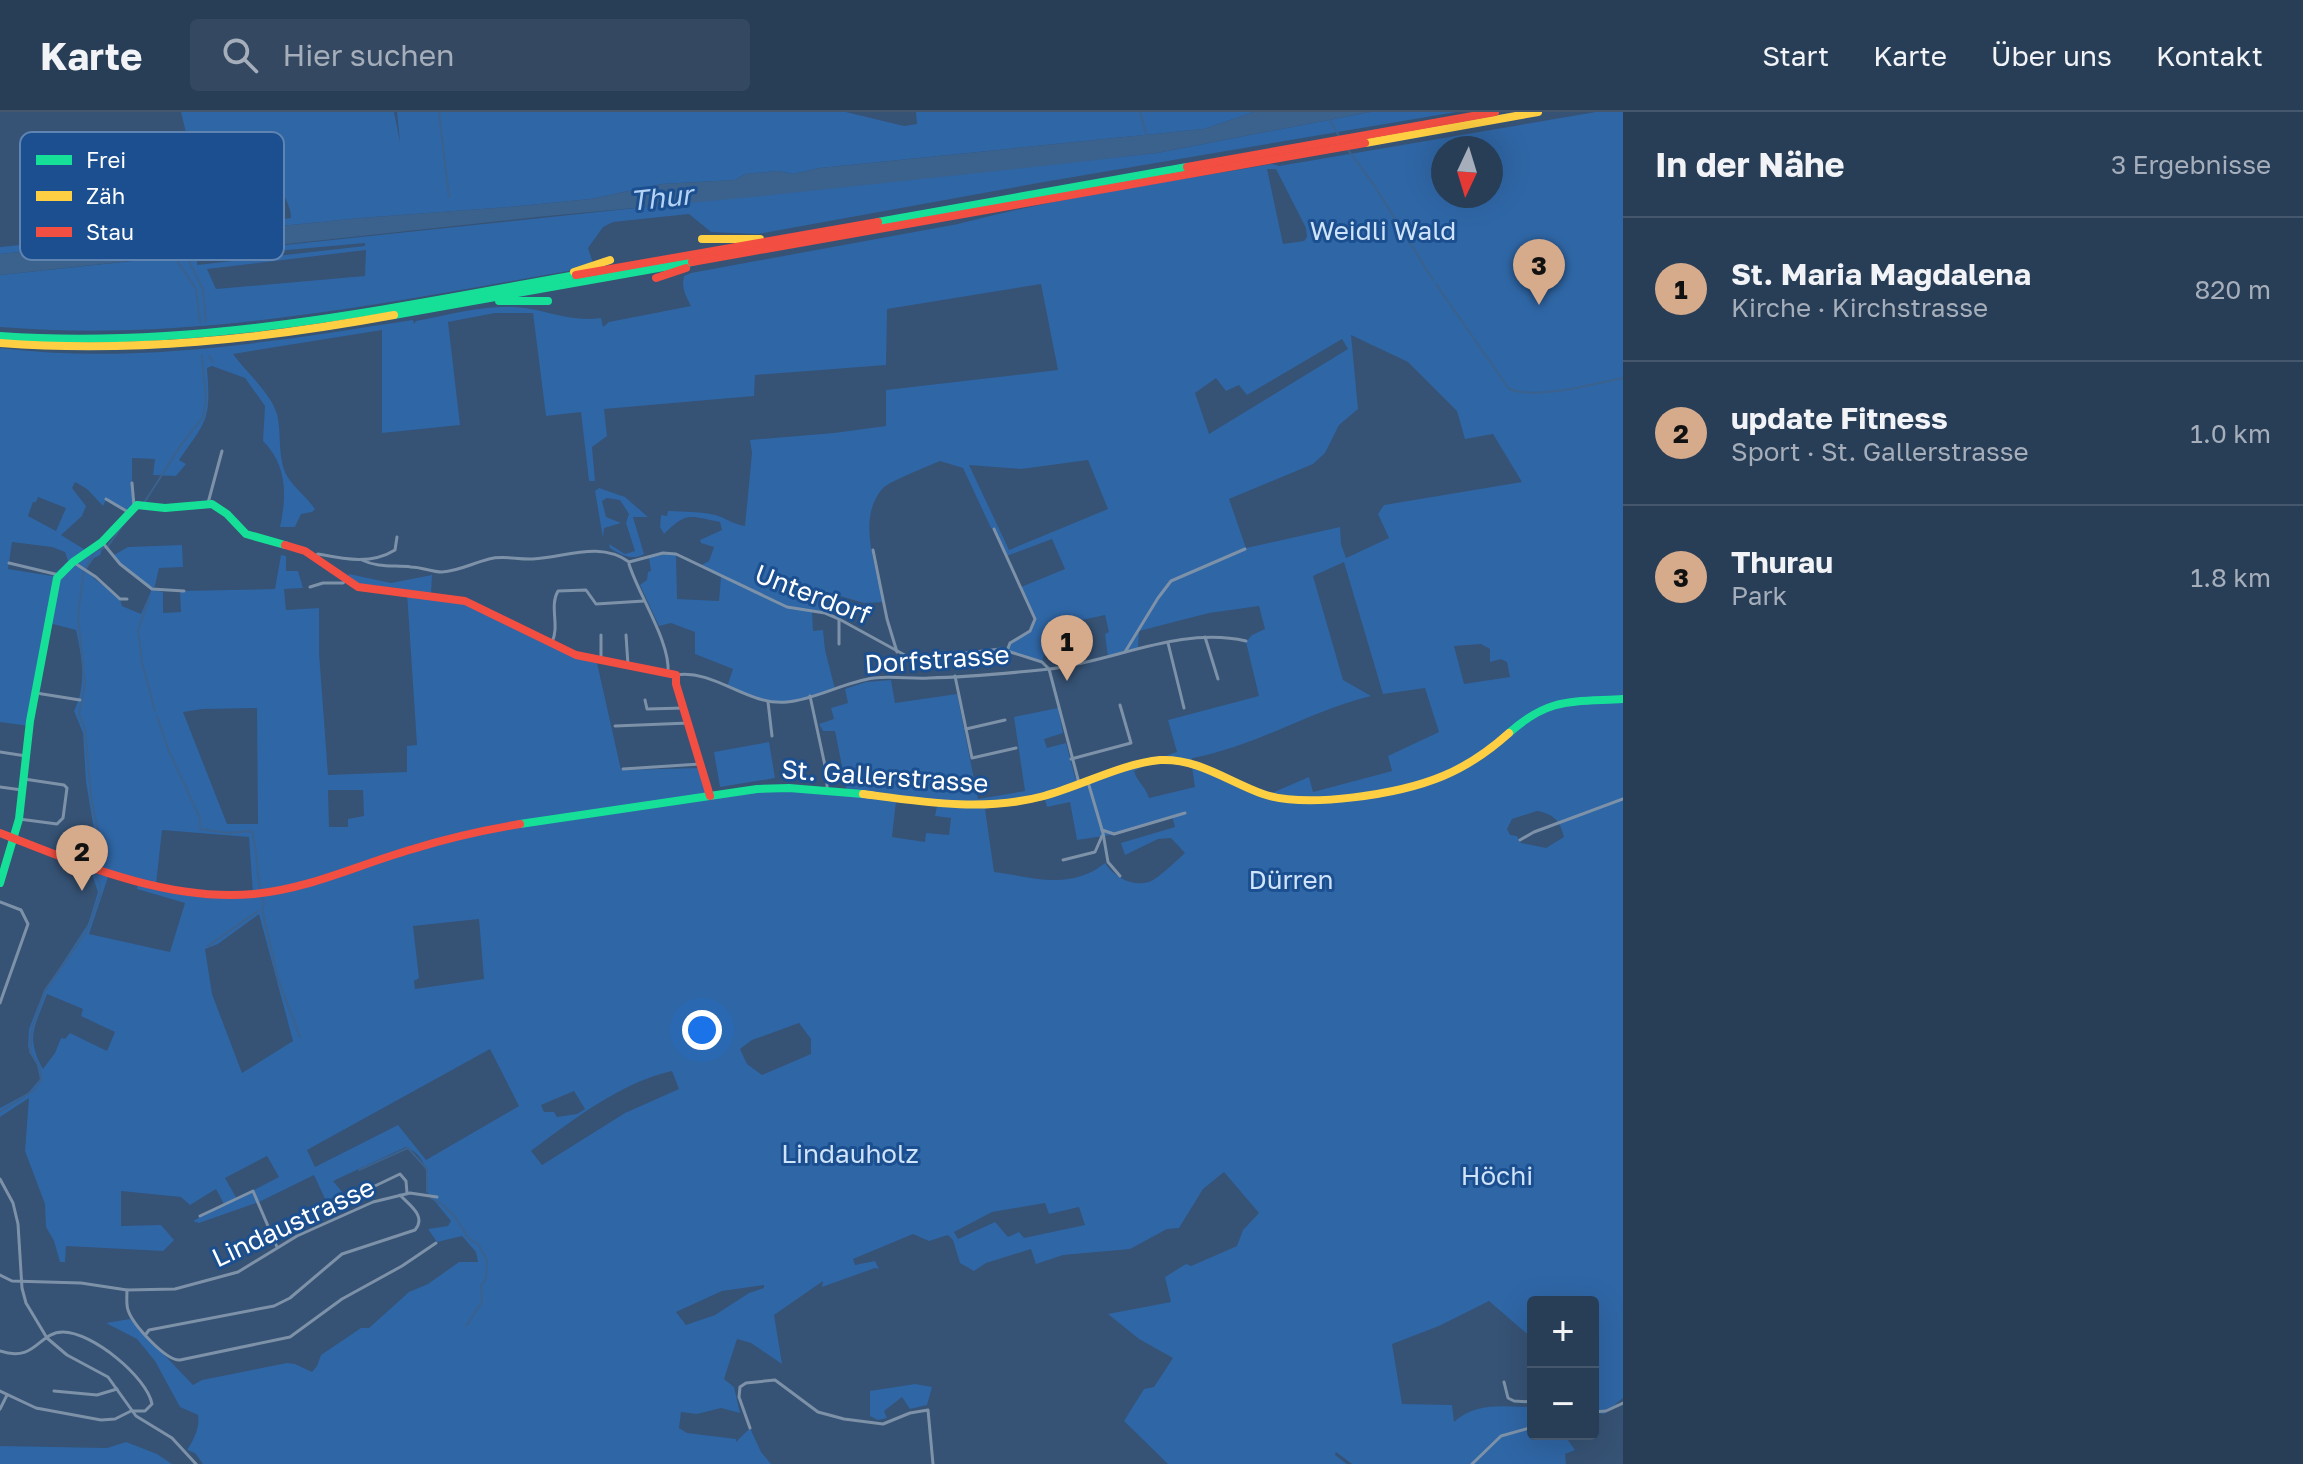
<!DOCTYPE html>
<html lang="de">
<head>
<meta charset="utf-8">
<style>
  body { margin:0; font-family:"Golos Text",sans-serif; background:#344961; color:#f1f3f6 }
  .controls { position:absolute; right:24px; bottom:24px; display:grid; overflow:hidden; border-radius:8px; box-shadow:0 8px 32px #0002 }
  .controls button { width:72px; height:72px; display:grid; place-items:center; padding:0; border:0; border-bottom:2px solid #44576d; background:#283e57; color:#f1f3f6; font:40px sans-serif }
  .compass { position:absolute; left:1431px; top:24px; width:72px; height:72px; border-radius:50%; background:#283e57; box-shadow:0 8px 32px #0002; rotate:184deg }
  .you { position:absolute; left:702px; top:918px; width:28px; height:28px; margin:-20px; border:6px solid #fff; border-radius:50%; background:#1a73e8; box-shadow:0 0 0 12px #1a73e833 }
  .badge { display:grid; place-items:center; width:52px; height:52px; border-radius:50%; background:#d6ab8b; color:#111; font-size:26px; font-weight:700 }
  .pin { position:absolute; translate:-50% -66px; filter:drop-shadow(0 2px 4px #0008) }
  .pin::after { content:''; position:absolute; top:42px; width:28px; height:24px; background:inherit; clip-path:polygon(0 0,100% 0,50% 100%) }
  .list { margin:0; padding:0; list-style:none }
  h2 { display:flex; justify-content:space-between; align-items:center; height:104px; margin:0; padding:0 32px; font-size:34px }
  h2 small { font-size:26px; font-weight:400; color:#a5aeba }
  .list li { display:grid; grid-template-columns:52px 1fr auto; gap:24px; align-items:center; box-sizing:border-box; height:144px; padding:0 32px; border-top:2px solid #44576d }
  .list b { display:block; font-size:30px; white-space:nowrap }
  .list p { margin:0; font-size:26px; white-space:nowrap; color:#a5aeba }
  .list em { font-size:26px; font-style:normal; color:#a5aeba }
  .icon { flex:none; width:44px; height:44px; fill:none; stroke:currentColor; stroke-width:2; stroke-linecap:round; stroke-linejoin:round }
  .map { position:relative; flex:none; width:1623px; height:1352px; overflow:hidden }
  header { display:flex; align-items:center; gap:48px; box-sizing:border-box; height:112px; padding:0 40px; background:#283e57; border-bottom:2px solid #44576d }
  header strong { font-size:38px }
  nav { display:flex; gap:44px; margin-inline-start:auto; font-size:28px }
  .search { width:560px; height:72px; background:#344961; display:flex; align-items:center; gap:20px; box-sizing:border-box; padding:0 28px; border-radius:8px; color:#a5aeba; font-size:30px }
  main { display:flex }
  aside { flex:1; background:#283e57 }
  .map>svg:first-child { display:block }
  .green { fill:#2f66a5; fill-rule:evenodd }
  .water { fill:#3b618d }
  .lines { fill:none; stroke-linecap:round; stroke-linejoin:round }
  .stream { stroke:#3b618d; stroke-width:2 }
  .street { stroke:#7d92a8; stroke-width:3 }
  .fast { stroke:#16e098; stroke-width:8 }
  .slow { stroke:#ffcf43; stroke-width:8 }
  .jam { stroke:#f24e42; stroke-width:8 }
  .labels { text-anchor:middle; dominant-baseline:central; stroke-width:6; stroke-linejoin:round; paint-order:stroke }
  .park-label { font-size:26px; fill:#cfe3fa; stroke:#1b4f8f }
  .street-label { font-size:26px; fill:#fff; stroke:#1b4f8f }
  .water-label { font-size:28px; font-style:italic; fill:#b5d3f5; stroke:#1b4f8f }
  .key { fill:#1b4f8f; stroke:#5f84b1; stroke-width:2 }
  .key-label { font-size:22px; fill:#fff }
</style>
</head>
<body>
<header>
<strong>Karte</strong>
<div class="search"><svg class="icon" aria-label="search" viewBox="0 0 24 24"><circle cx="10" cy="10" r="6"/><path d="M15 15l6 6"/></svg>Hier suchen</div>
<nav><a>Start</a><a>Karte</a><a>Über uns</a><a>Kontakt</a></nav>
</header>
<main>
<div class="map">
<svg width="1623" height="1352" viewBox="0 0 1623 1352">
  <rect width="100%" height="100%" fill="#365274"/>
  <!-- green -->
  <g class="green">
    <path d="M181 0H394L400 30 397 0H846L904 14 917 12 916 0H1254L1204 17 820 56 793 62 778 59 745 62 735 68 662 72 591 87 509 95 361 106 0 142V135L291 106C291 89 278 85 285 63L200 79Z"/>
    <path d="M1370 0H1456L1038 71 758 122 711 120 689 102 613 110 603 115 588 136 593 151 574 158C384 191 193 231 0 215V163L1157 41ZM365 131V134L197 153V146ZM366 138 365 164 216 177 207 157Z"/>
    <path d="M1596 0H1623V1286L1604 1302 1593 1300V1190H1533V1227L1489 1189 1439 1214 1392 1232 1402 1292 1452 1293 1454 1310C1476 1289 1505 1295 1533 1295V1322H1567V1327L1575 1338 1565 1342 1566 1352H1352L1336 1340 1335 1343 1347 1352H1168L1124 1309 1144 1277 1154 1275 1173 1246 1139 1227 1108 1202 1171 1190 1165 1165 1186 1152 1191 1154 1237 1134 1243 1118 1259 1101 1224 1060 1203 1077 1179 1116 1167 1117 1130 1137 1063 1143 1036 1152 1031 1137 986 1151 974 1159 960 1151 953 1128 948 1123 929 1129 913 1122 853 1147 855 1153 875 1149 879 1157 875 1156 822 1175 823 1169 774 1203 782 1252 751 1231 737 1227 724 1267 734 1275 740 1301 721 1296 697 1302 681 1300 679 1316 687 1321 736 1327V1330L750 1316 761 1340 771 1352H203L195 1341 187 1338C194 1328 200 1315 198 1303L180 1295 155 1249 137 1227 106 1211 130 1207 193 1273 202 1268 287 1251 295 1252 312 1260 317 1254 321 1243 361 1216H369L409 1180 428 1172 459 1150H478L476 1140 462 1124 437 1130 428 1117 448 1114 451 1109 428 1081C428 1061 426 1044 406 1035L333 1069 343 1081 326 1089 314 1063 259 1090 199 1111 193 1109 224 1092 216 1077 190 1093 181 1085 121 1079V1114L161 1113 174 1128 163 1139 66 1134 65 1150H60L54 1129 46 1115 45 1092 25 1039 29 986 0 1005V996L28 981 40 967 37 953 28 935 29 917 43 881 88 812 98 780 92 762 94 717 86 670 83 621 74 599C87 573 82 545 76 518L49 511 29 614 0 610V236C138 253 276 229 413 208L414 212 416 209C449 203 483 193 515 195 545 197 572 211 601 206L603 215 609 210 691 194C686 184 681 176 684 164L691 161 958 112C1060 85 1167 70 1272 52L1279 54ZM1443 36H1491V84H1443ZM1267 57H1276L1306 116 1307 125 1304 129 1283 132ZM1041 172 1058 258 886 278V314L834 321 750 328 752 341 745 414C734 412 730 409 721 405 707 399 684 400 668 399L667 404 661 403 660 415 664 422C687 399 689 404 720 410L722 418 700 428 701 431 714 435 709 449 700 454 721 465 719 489 677 487 676 442 671 441 649 446 651 459 648 460 647 468 640 473 659 514 671 511 695 520V542L733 557 727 575 775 591 792 589 835 577 825 538 823 518 813 519 812 499H823V479L864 491 884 490C876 455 856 406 883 376 890 369 929 354 940 349L963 356 991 416 994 417 1007 444 1052 427 1065 457 1021 475 1035 507 1030 519 1010 531 1007 539 1042 550 1044 542 1058 527 1067 534 1082 508 1105 503 1109 520 1105 522 1108 545 1138 536 1139 519 1209 501 1259 494 1265 517 1252 523 1246 530 1259 584 1168 608 1177 640 1080 673 1075 665 1066 631 1047 636 1044 627 1063 621 1058 596 1014 605 1025 679 978 687 957 582 895 591 891 568 866 570 845 577 848 591 831 596 834 607 819 612 823 619H835L847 679 760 677 710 684 702 656 621 658 597 551 599 548 560 536 476 493 431 483 432 463 391 471 349 462 346 468 370 478 407 481 417 633 407 634V660L328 663 319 541V496L286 498 284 477 303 476 298 459H286V444L281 443 275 477 180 479 181 500 163 501V480L154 478 159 456 183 455 182 433 128 435 112 444 152 477 141 502 122 494 120 487 85 459 94 446 100 443 104 433 102 430 87 439 61 423 82 404 86 394 72 376 75 370 87 377 103 394 106 388 128 400 134 394 132 387V346L155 347 153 363 176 364 186 352 179 348C208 307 211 307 207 256L212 254 245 266 265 294 263 329C287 353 287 383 280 415H295L301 402 312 400 315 397C307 385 294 376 287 364 277 345 282 322 277 302 270 280 246 260 233 242L382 218V321L460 313 448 210 495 201H533L546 304 581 300 589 369H595L592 335 607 324 604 297 754 284 755 263 886 253 887 197ZM1351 223 1408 250 1457 299 1465 327 1493 322 1522 370 1384 393 1378 402 1389 426 1346 446 1341 432 1340 415 1246 436 1229 387 1313 352 1325 341 1339 313 1358 297ZM1342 227 1348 237 1209 322 1195 281 1216 266 1226 279 1239 273 1247 283ZM1088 348 1108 397 1009 438 969 353 1021 357ZM38 385 66 396 56 419 28 404 33 390H36ZM12 430 52 435 65 440 68 449 52 464 8 457ZM1344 450 1383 582 1425 576 1439 620 1388 644 1392 659 1313 680 1309 665 1267 683 1189 651 1193 646C1256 634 1310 599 1371 584L1343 568 1313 464ZM1481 532 1490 537V550L1501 547 1507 550 1510 565 1464 572 1454 534ZM257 596 258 712H227L183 600 202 597ZM1167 651 1192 655 1195 675 1149 686C1146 675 1137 670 1134 659L1147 653ZM328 678H363L364 704 348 707V715H329ZM1045 688 1047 695 1070 690 1077 728 1117 722 1172 704 1175 715 1121 731 1125 743 1158 727 1171 726 1185 741C1177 748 1158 767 1149 770 1132 775 1114 765 1105 751 1070 779 1034 765 994 760L985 697ZM896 689 937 694 935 704 951 706 949 723 926 721 925 730 892 725ZM1537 699C1554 702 1560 709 1564 725L1546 736 1521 731 1517 724 1510 723 1507 717 1512 707ZM162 718 249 725 253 782 196 781 156 772ZM109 762 138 772 137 777 185 791 170 840 89 822ZM259 802 293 929 242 961 212 882 205 837 218 832ZM479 807 484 867 415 877 414 869 419 866 413 814ZM47 882 83 897 81 904 115 920 107 939 70 921 65 927 61 926 55 941 43 957C25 925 35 915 47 882ZM799 911 811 927V942L762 963 747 952 740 937 752 928ZM490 937 519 994 426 1048 398 1013 315 1055 307 1038ZM672 959 679 977 625 1001 542 1053 531 1039C574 1007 620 971 672 959ZM574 979 585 997 577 1002 557 1005 554 1000H544L541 993ZM267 1044 279 1065 237 1087 225 1066ZM1045 1091 1049 1102 1079 1095 1085 1113 1024 1126 1019 1120 1008 1125 995 1110 958 1127 954 1120 992 1100ZM764 1173V1176L749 1181 715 1203 686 1213 676 1200 722 1179Z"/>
    <path d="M599 376 625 385 648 405H633L644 442C632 449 621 443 610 436L609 432 625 442 635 439 626 411 629 402 620 388 607 386 602 389 606 405 621 411 604 416 603 426 595 379Z"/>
    <path d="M769 630 775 666 720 675 714 640Z"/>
    <path d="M915 1272 932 1275 927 1293 910 1297 902 1285 884 1299 887 1306 878 1308 870 1304V1279Z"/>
    <path d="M126 1330 157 1342 172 1352H0V1334L107 1336Z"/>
  </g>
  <!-- water -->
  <path class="water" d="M1254 0H1370L1157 41 1043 54 752 85 537 105 0 163V142L361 106 509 95 591 87 662 72 735 68 745 62 778 59 793 62 820 56 1204 17Z"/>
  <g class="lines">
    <!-- stream -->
    <g class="stream">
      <path d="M439 0 449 85"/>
      <path d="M1140 0 1147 26"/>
      <path d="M1330 8 1335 17"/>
      <path d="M1336 19 1340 26"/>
      <path d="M1348 38 1374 73 1433 168"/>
      <path d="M174 144 196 177 200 211"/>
      <path d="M186 144 203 177 206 210"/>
      <path d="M1436 172 1509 277C1538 288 1591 272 1623 266"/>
      <path d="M209 244 213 250"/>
      <path d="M144 391 181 333 203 305 206 287 202 243"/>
      <path d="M108 434 130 403"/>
      <path d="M149 487 138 518 142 551 155 599"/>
      <path d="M157 604 168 637 200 706V717L228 721 252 719C259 743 255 768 264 792L262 797 278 867 300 925"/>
      <path d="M208 834 258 799"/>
      <path d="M0 1000 34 978 41 967 40 956 30 940 32 916 45 878 86 820 100 783V772L94 760 98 720 91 684 85 617 79 602 85 571 78 506 83 462 95 439 104 436"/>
      <path d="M359 1058 408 1036 427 1057V1080"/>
      <path d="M431 1086 443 1093 456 1106 469 1127 478 1132 487 1148 486 1166 481 1174 482 1190 466 1214"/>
    </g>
    <!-- street -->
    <g class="street">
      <path d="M132 371 134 394"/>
      <path d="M106 387 128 400"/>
      <path d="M208 391 222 339"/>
      <path d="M994 417 1035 507 1030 519 1010 531 1007 539"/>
      <path d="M102 430 120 452 152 477 184 479"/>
      <path d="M873 438 887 507 897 540"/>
      <path d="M315 444 318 442C344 447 371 453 395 438L397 425"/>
      <path d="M362 448C378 456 394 453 411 455 422 455 431 460 442 460 459 459 473 451 489 447 504 443 518 448 533 447 566 445 600 429 629 450L663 441 676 442 787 495 825 501 839 507 912 547 1001 537 1042 550 1049 557 1079 671"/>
      <path d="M73 450 96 465 120 487H127"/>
      <path d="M9 451 59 463"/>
      <path d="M629 452C638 482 671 531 668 561"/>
      <path d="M310 475 323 471H343L346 468"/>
      <path d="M839 507V532"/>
      <path d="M601 523V548"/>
      <path d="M626 523 628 553"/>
      <path d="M1205 525 1218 567"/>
      <path d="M552 530C560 514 549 494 558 479L586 478 596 492 644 489"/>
      <path d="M1168 531 1184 596"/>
      <path d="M1125 540 1158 486 1171 469 1245 437"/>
      <path d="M676 563C715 557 747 594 787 590 817 587 844 570 874 566 893 564 911 567 929 566 969 565 1011 561 1050 557 1115 549 1180 514 1246 529"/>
      <path d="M955 564 972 646 1016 636"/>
      <path d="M36 581 80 588"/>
      <path d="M810 584 827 663V677"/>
      <path d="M645 588 647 597 684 596"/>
      <path d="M768 590 772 624"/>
      <path d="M615 614 689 611"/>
      <path d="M966 617 1005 608"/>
      <path d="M0 640 26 644"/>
      <path d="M1071 647 1131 631 1120 593"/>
      <path d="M623 657 700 652"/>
      <path d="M1088 670 1103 721 1108 750 1120 764"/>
      <path d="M0 675 22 678"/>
      <path d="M19 707 57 712 63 706 67 676 64 673 24 667"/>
      <path d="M1102 718 1114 722 1185 701"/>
      <path d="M1520 728 1534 720 1623 687"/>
      <path d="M1063 748 1095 740 1102 724"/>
      <path d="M0 790 21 798 28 812 0 891"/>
      <path d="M0 1067 13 1091 18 1112 22 1176 26 1191 47 1226 67 1243 108 1265 136 1304 172 1326 196 1352"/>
      <path d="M356 1083 400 1062 406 1069 407 1081"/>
      <path d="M200 1104 253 1079 277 1135"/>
      <path d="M0 1163 12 1169 81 1171 127 1178 175 1177 238 1160 297 1124 373 1090 410 1081 437 1085"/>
      <path d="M127 1178C127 1185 126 1192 128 1198 133 1213 166 1249 180 1248L290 1225 342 1187 402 1154 436 1131"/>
      <path d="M146 1222 149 1218 274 1194 290 1186 342 1142 415 1118C427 1104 409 1093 400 1083"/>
      <path d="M0 1239C36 1251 38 1220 63 1220 92 1220 147 1265 152 1292L145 1299H131L115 1307 101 1308 36 1296 0 1279"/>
      <path d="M1504 1270 1508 1286 1514 1289 1533 1290"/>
      <path d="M54 1279 97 1283 117 1277"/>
      <path d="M0 1297 7 1283"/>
      <path d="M1593 1300 1606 1299 1623 1291"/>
      <path d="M750 1316 739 1285 740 1275 746 1271 775 1268 818 1300 844 1307 883 1312 910 1301 928 1298 933 1352"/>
      <path d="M1472 1352 1501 1324 1533 1315"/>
    </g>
    <!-- fast -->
    <g class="fast">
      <path d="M878 110 1187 55"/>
      <path d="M499 189H548"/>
      <path d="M394 203 692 150"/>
      <path d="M0 224C196 238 385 197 576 163"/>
      <path d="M1509 621C1549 585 1572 590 1623 587"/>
      <path d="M520 712 757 677 789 676 863 682"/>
      <path d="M0 771 19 707 30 609 57 466 73 450 102 430 137 393 165 396 212 392 227 402 246 422 285 433"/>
    </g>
    <!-- slow -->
    <g class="slow">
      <path d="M1365 31 1538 0"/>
      <path d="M702 127H760"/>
      <path d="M574 160 610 148"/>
      <path d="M0 231C133 241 263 227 394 203"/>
      <path d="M863 682C923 690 984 700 1044 684 1080 674 1124 651 1160 648 1198 646 1229 670 1263 682 1307 697 1400 682 1443 664 1467 654 1489 639 1509 621"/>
    </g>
    <!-- jam -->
    <g class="jam">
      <path d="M1187 55 1495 0"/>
      <path d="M692 150 1365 31"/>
      <path d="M576 163 878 110"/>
      <path d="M656 166 686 156"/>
      <path d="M285 433 305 439 358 475 465 489 576 543 676 563V572L710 684"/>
      <path d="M0 721C80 752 167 790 254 782 309 777 360 752 413 737 448 726 484 718 520 712"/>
    </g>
  </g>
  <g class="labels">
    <!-- park labels -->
    <g class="park-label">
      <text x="1383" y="118">Weidli Wald</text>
      <text x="1291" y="767">Dürren</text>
      <text x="850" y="1041">Lindauholz</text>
      <text x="1497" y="1063">Höchi</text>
    </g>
    <!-- street labels -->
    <g class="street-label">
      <text transform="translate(813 482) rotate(21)">Unterdorf</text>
      <text transform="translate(937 547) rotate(-4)">Dorfstrasse</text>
      <text transform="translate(885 664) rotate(4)">St. Gallerstrasse</text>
      <text transform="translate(293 1110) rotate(-25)">Lindaustrasse</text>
    </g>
    <!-- water labels -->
    <g class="water-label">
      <text transform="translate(661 85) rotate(-6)">Thur</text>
    </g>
  </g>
  <!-- legend -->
  <rect x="20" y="20" width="264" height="128" rx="12" class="key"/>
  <rect x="36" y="43" width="36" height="10" fill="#16e098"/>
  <rect x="36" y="79" width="36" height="10" fill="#ffcf43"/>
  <rect x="36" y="115" width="36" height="10" fill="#f24e42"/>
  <g class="key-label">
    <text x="86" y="56">Frei</text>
    <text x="86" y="92">Zäh</text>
    <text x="86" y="128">Stau</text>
  </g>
</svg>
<div class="controls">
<button>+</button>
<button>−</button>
</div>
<svg class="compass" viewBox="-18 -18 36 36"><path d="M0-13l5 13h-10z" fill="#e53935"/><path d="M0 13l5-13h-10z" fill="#a5aeba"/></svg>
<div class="you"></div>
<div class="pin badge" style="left:1067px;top:569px">1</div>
<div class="pin badge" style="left:82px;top:779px">2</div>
<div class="pin badge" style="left:1539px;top:193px">3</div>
</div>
<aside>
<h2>In der Nähe<small>3 Ergebnisse</small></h2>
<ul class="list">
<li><span class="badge">1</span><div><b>St. Maria Magdalena</b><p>Kirche · Kirchstrasse</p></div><em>820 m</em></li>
<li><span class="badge">2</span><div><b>update Fitness</b><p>Sport · St. Gallerstrasse</p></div><em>1.0 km</em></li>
<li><span class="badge">3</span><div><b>Thurau</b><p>Park</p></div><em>1.8 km</em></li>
</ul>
</aside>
</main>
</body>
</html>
